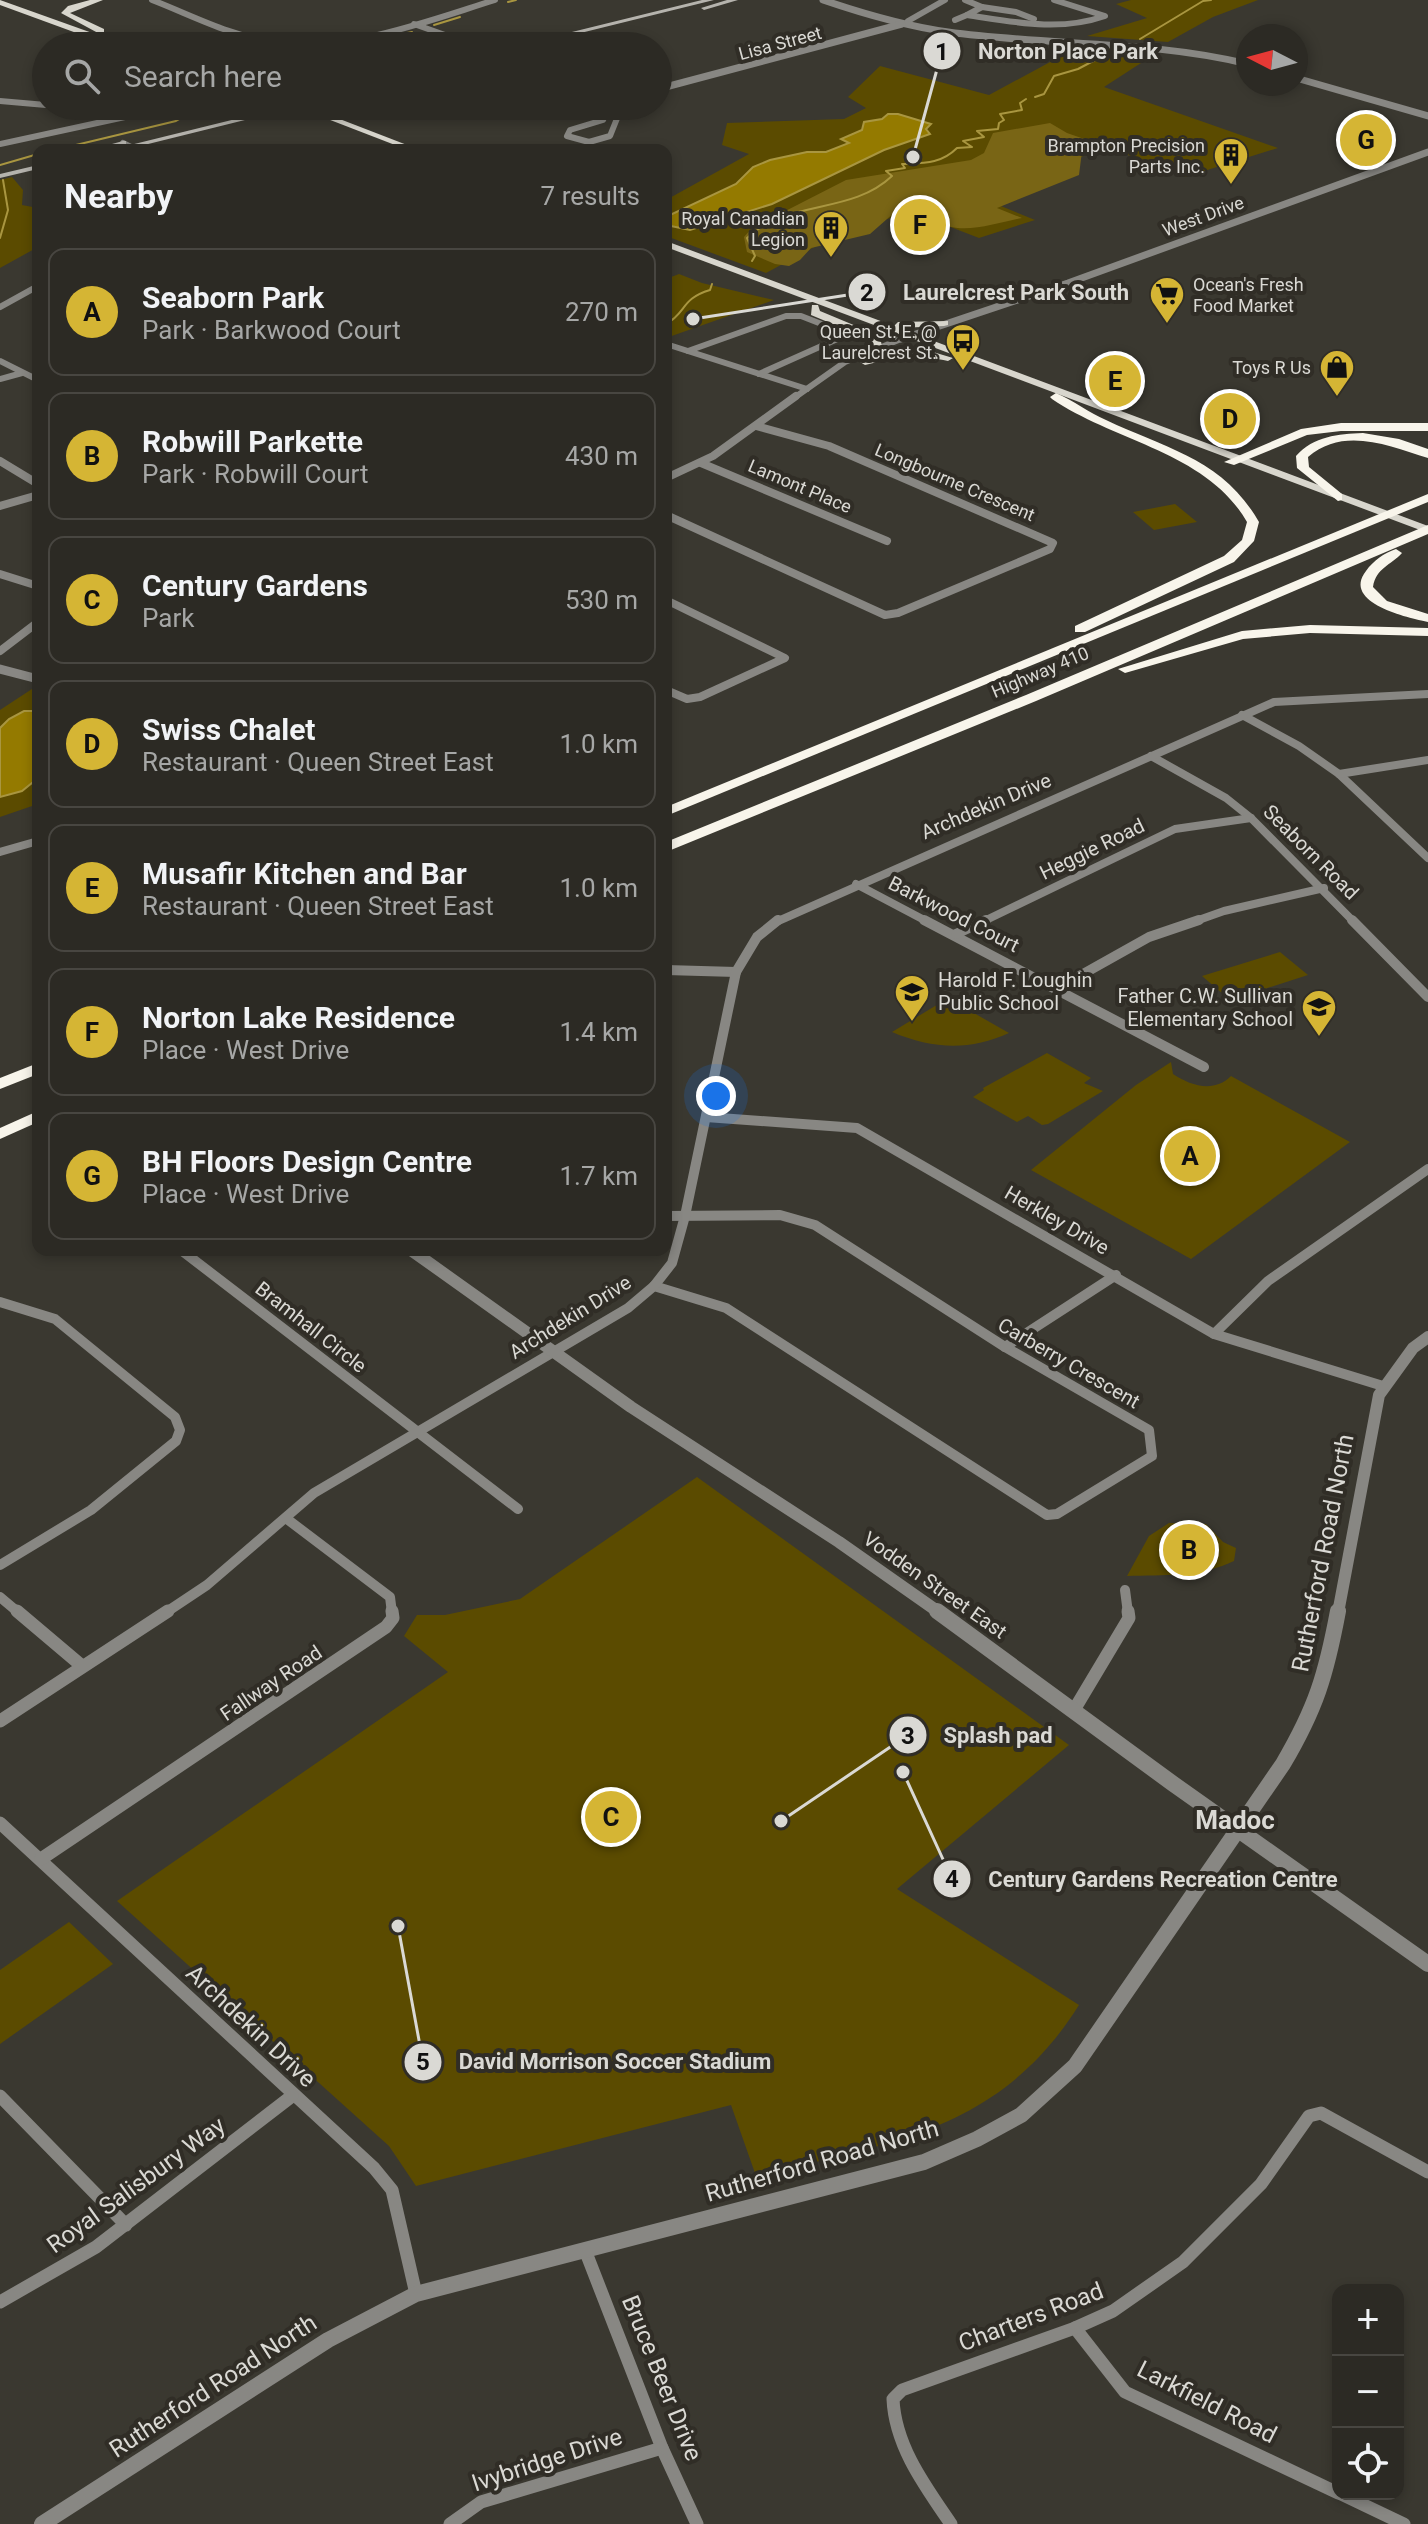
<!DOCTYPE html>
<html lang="en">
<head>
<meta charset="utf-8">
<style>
  body { margin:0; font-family:Roboto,sans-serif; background:#34322c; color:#f1f3f6 }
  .controls { position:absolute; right:24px; bottom:24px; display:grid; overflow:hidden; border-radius:16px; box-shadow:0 4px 12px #0003 }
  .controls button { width:72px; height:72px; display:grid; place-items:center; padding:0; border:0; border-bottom:2px solid #484641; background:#2c2a24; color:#f1f3f6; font:40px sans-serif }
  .compass { position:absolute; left:1236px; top:24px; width:72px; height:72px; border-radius:50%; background:#2c2a24; box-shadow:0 4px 12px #0003; rotate:276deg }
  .you { position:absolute; left:716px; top:1096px; width:28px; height:28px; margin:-20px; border:6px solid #fff; border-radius:50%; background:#1a73e8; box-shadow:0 0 0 12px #1a73e833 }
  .badge { display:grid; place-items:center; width:52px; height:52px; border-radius:50%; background:#d5b534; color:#111; font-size:26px; font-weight:700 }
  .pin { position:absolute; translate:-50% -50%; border:4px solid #fff; box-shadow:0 2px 8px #0006 }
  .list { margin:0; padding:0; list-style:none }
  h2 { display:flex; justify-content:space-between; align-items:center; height:104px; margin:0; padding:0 32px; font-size:34px }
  h2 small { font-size:26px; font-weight:400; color:#a6a7a6 }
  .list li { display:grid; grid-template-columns:52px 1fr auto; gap:24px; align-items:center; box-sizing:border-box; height:128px; margin:0 16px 16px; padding:0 16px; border:2px solid #484641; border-radius:16px }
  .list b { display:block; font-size:30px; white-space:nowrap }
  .list p { margin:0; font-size:26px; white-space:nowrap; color:#a6a7a6 }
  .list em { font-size:26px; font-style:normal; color:#a6a7a6 }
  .icon { flex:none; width:44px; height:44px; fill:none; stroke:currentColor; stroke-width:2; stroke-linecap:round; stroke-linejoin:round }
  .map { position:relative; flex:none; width:1428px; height:2524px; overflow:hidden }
  .search { position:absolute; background:#2c2a24; box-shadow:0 4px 12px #0003; left:32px; top:32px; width:640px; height:88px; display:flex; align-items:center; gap:20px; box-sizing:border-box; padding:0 28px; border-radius:44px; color:#a6a7a6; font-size:30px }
  .panel { position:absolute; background:#2c2a24; box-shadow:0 4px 12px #0003; left:32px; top:144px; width:640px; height:1112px; border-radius:16px }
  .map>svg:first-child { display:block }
  .green { fill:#5b4b00 }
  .forest { fill:#796515 }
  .water { fill:#947a00; stroke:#a99640; stroke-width:2 }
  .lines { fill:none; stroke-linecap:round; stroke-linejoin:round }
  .stream { stroke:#a99640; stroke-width:2 }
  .minor-far3 { stroke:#888783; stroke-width:6 }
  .minor-far2 { stroke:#888783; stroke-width:8 }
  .minor-far1 { stroke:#888783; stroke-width:10 }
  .minor { stroke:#888783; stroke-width:13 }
  .tertiary-far3 { stroke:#888783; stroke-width:7 }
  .tertiary-far2 { stroke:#888783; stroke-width:9 }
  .tertiary-far1 { stroke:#888783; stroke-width:12 }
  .tertiary { stroke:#888783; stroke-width:16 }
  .secondary { fill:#b5b3ad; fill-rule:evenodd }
  .primary { fill:#d8d6cd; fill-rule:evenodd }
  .motorway { fill:#f8f5eb; fill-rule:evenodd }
  .labels { text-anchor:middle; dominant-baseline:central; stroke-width:8; stroke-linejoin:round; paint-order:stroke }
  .far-street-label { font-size:18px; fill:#dad9d4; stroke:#302d26 }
  .far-poi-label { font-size:18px; fill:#dad9d4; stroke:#302d26; text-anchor:end }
  .street-label { font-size:20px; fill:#dad9d4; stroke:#302d26 }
  .poi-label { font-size:20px; fill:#dad9d4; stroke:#302d26; text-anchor:start }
  .near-street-label { font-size:24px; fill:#dad9d4; stroke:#302d26 }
  .near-neighbourhood-label { font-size:26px; font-weight:bold; fill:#dad9d4; stroke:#302d26 }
  .leader { fill:none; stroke:#dad9d4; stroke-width:3 }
  .callout-dot { fill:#dad9d4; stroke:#302d26; stroke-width:3 }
  .mark-label { font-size:24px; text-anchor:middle; font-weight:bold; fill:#111 }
  .callout-label { font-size:22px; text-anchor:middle; font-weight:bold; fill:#dad9d4; stroke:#302d26; stroke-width:8; stroke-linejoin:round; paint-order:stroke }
</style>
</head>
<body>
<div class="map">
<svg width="1428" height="2524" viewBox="0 0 1428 2524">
  <rect width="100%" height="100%" fill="#3a3830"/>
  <!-- green -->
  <g class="green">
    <path d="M1131 0H1258L1213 17 1168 42 1087 36 1147 18 1116 4Z"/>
    <path d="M1072 45 1158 52 1104 87 1278 148 1185 177 1107 147 1073 160 996 204 1035 220 979 238 909 211 820 244 766 273 666 236V200L749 154 722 145 727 123 844 119 866 108 848 97 880 66 989 95 1063 55Z"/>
    <path d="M12 177 23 190 22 205 38 208V247L0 268V180Z"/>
    <path d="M679 274 702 283 774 300 666 338V279Z"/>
    <path d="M1175 504 1197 522 1154 530 1133 512Z"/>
    <path d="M35 687 38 689V804L0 817V710Z"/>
    <path d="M1280 952 1308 975 1230 1000 1202 976Z"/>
    <path d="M945 1000H951L1009 1033C970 1051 932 1049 892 1032Z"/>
    <path d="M1047 1053 1091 1078 1084 1083 1103 1091 1048 1124 1042 1125 1028 1116 1017 1122 973 1097 984 1090 983 1088Z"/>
    <path d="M1171 1062 1173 1074C1191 1086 1214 1093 1231 1076L1350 1142 1191 1259 1031 1170 1136 1085Z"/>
    <path d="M697 1477 1069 1745 897 1889 1079 2005C1000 2131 890 2143 756 2176L731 2105 416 2186 389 2146 117 1901 448 1672 404 1636 417 1615H445L520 1599Z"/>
    <path d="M1169 1523 1206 1524 1223 1542 1236 1548 1234 1561C1201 1577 1163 1575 1127 1576L1149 1536Z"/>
    <path d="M69 1922 113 1964 0 2044V1970Z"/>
  </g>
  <!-- forest -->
  <path class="forest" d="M1050 123 1067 133 1093 142 1082 151 1079 175 997 208 1022 218C1000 222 973 232 951 227 931 222 917 212 895 212L870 234 811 248 800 260 789 266 775 264 747 252 744 237 752 228 846 180 971 160 984 153 993 133Z"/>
  <!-- water -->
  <g class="water">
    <path d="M888 114H898L931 124 926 129 930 134 884 150 772 204 690 230 666 225 670 215 736 184 753 167 770 160 807 152H826L849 143 841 139 862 130 864 122 882 119Z"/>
    <path d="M24 711H38V778L22 791 0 797V728L9 719Z"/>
  </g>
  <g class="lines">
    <!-- stream -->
    <g class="stream">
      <path d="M508 2 516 0"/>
      <path d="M434 25 460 17"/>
      <path d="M1140 39 1203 1 1211 0"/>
      <path d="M349 45 412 32"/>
      <path d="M1035 97 1044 94 1054 76 1078 69 1116 49"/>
      <path d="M55 150 176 121 202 106"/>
      <path d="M0 165 38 154"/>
      <path d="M0 238 8 210 3 180"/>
      <path d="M752 261 755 256 747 238C788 199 851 215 892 176L886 171 905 168 902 164C924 163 941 164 957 148L972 147 963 141 984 137 977 131 998 129 999 123 1004 120 1000 114 1022 110 1020 103 1026 99"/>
      <path d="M666 324C687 313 680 299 710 290L712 284"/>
    </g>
    <!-- minor-far3 -->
    <g class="minor-far3">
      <path d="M152 0C191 15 232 37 274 42 349 52 424 22 495 0"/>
      <path d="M965 0 982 7 967 15C1014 22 1059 32 1105 16L1054 0"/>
      <path d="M982 7 1016 12 1034 19"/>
      <path d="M955 20 967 15"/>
      <path d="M908 21 945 0"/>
      <path d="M414 24 476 46"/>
      <path d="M0 101 46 105"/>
      <path d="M58 106 102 110 119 118"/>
      <path d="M609 106 603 120 570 130 567 136 589 142 610 136 622 106"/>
      <path d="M123 143 137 150"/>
      <path d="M0 144 148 112"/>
      <path d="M0 307 38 286"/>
      <path d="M666 344 807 389"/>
      <path d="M688 351 786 316H801L842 332 844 336 759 374"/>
      <path d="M0 361 38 380"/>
      <path d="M0 379 22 373"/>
      <path d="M794 398 845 362 901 339"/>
    </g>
    <!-- minor-far2 -->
    <g class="minor-far2">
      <path d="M0 461 38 484"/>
      <path d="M701 463 887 541"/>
      <path d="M666 478 713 456 796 396"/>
      <path d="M0 506 38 495"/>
      <path d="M666 515 885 615 898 613 1050 549 1053 543 829 446 756 426"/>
      <path d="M0 574 38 586"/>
      <path d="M666 600 785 658 700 697 687 699 666 690"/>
      <path d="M0 651 38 622"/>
      <path d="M1242 715 1299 746 1339 774 1428 858"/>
      <path d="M1151 756 1226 798 1251 818 1354 922"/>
      <path d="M1339 774 1428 760"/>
      <path d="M0 852 38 841"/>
      <path d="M856 884 928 922"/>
      <path d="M776 922 1274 702 1428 694"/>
      <path d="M982 922 1175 829 1251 818"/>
      <path d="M1193 922 1224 911 1324 888"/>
    </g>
    <!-- minor-far1 -->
    <g class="minor-far1">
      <path d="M924 920 1204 1067"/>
      <path d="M1352 920 1428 997"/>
      <path d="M956 934 986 920"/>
      <path d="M666 970 736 972"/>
      <path d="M1058 988 1149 937 1199 920"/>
      <path d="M706 1117 857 1128 1214 1334 1383 1386"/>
      <path d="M181 1250 518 1509"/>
      <path d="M654 1286 726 1308 1047 1515 1057 1514 1152 1456 1149 1430 1005 1347 815 1225 780 1215 666 1216"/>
      <path d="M0 1302 55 1319 175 1417 180 1430 176 1441 91 1510 0 1565"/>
      <path d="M1214 1334 1268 1281 1428 1169"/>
      <path d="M1005 1347 1116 1275"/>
      <path d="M287 1519 390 1597 392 1613"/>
      <path d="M1125 1590 1128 1613"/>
      <path d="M0 1597 19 1613"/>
      <path d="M165 1613 207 1585 314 1493 628 1308 654 1286 672 1263 685 1216 736 972 757 937 778 920"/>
    </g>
    <!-- minor -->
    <g class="minor">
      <path d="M17 1611 82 1666"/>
      <path d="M1074 1710 1129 1618 1128 1611"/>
      <path d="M0 1721 168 1611"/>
      <path d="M0 1823 374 2168 392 2190 416 2294"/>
      <path d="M41 1859 386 1627 393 1618 392 1611"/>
      <path d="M0 2096 126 2225"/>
      <path d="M585 2250 662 2448 697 2524"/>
      <path d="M0 2302 96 2247 292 2096"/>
      <path d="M1075 2328 1125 2392 1338 2493"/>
      <path d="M1341 2494 1404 2524"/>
      <path d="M450 2524 481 2502 662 2448"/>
      <path d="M951 2524C925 2486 895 2446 893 2399L902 2390 1075 2328 1113 2311 1183 2262 1261 2184 1309 2116 1321 2113 1428 2172"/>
    </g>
    <!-- tertiary-far3 -->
    <g class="tertiary-far3">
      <path d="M823 0C864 14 905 26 948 32 1049 46 1149 40 1248 64"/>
      <path d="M1296 78 1428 116"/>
      <path d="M658 89 902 24"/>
      <path d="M901 339 1068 283 1428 152"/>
    </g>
    <!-- tertiary-far2 -->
    <path class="tertiary-far2" d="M0 669 38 679"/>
    <!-- tertiary-far1 -->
    <g class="tertiary-far1">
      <path d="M411 1250 631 1407 839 1542 940 1613"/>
      <path d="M1338 1613 1379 1395 1413 1348 1428 1337"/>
    </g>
    <!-- tertiary -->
    <g class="tertiary">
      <path d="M937 1611 1172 1783 1428 1964"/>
      <path d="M42 2524 328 2340 416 2294 924 2162 977 2139 1021 2115 1075 2066 1283 1764C1316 1708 1326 1675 1338 1611"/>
    </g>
    <!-- secondary -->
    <g class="secondary">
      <path d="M702 0H714L528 46H515Z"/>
      <path d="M727 0H738L704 10 701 8Z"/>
      <path d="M289 106H302L124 150H110Z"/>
      <path d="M123 141H126V145L104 150H90Z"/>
      <path d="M38 165V169L0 178V174Z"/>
    </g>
    <!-- primary -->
    <g class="primary">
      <path d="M0 0 123 44 124 46H112L0 5Z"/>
      <path d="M90 0H103L70 13 104 29V33H98L61 13 68 6Z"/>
      <path d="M275 106H287L309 116 300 120H249L245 117 249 114H293Z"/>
      <path d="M294 106H306L420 150H408Z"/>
      <path d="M666 241 894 326 898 322 948 321V325L944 326 899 328 1428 526V533L666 247Z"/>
      <path d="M812 305H818L820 311 880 336 882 347 861 359H853V355L872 346 871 340 811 315Z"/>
      <path d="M923 349 953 358 948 361C915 353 898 357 865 365L860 362 897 350Z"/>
    </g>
    <!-- motorway -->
    <g class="motorway">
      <path d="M1056 393C1073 400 1089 413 1106 420 1167 449 1223 459 1259 522L1254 541 1234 562 1085 632H1075V626L1224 556 1242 540 1247 522C1207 452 1115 442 1052 399L1050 397Z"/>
      <path d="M1341 423H1428V431H1341L1307 435 1234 465 1224 462 1301 429Z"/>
      <path d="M1363 433 1399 439 1428 449V458C1389 446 1344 426 1308 457L1309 467 1342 494V500L1338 501 1297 468 1296 456C1314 436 1338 434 1363 433Z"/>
      <path d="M1428 494V502L666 816V807Z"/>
      <path d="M1428 525V534L1036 701 666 852V842L1026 695Z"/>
      <path d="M1396 549 1402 553C1391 565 1376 568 1373 587L1387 601 1428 614V622C1409 618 1341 603 1366 571 1373 561 1384 553 1396 549Z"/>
      <path d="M1310 625 1428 628V636L1310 633 1243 639 1125 673 1118 669 1242 631Z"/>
      <path d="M38 1063V1074L0 1089V1078Z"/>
      <path d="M38 1111V1122L0 1139V1128Z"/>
    </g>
  </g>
  <!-- icons -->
  <defs>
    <g id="building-pin" transform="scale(1.8)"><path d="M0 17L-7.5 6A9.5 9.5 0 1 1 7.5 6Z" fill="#d5b534" stroke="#302d26"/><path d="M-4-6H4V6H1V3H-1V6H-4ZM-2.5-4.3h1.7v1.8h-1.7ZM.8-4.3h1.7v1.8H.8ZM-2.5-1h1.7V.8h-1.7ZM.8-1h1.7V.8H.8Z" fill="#111"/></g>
    <g id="supermarket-pin" transform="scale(1.8)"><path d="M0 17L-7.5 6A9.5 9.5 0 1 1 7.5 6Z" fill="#d5b534" stroke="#302d26"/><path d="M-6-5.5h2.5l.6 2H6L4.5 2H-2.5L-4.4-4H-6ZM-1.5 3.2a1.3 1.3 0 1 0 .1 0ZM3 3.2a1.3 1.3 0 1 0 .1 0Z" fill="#111"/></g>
    <g id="bus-pin" transform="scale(1.8)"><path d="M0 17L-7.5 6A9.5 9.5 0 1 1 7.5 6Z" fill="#d5b534" stroke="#302d26"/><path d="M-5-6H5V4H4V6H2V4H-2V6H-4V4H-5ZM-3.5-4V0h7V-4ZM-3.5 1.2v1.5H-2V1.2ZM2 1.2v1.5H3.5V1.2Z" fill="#111"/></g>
    <g id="shop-pin" transform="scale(1.8)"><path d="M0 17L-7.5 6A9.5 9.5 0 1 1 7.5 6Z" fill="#d5b534" stroke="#302d26"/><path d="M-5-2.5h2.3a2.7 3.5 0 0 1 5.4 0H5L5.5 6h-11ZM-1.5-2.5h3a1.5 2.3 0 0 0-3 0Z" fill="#111"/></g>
    <g id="school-pin" transform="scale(1.8)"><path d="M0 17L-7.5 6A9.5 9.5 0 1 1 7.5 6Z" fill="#d5b534" stroke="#302d26"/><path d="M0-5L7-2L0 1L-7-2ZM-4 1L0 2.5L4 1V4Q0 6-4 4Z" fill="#111"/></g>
  </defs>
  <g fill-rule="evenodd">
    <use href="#building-pin" x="1231" y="155"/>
    <use href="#building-pin" x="831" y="228"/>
    <use href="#supermarket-pin" x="1167" y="294"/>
    <use href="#bus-pin" x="963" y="341"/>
    <use href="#shop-pin" x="1337" y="367"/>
    <use href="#school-pin" x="912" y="992"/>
    <use href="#school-pin" x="1319" y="1007"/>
  </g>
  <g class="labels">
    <!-- far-street labels -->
    <g class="far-street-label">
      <text transform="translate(780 43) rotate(-15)">Lisa Street</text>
      <text transform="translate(1203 216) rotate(-20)">West Drive</text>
      <text transform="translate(955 482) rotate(23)">Longbourne Crescent</text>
      <text transform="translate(800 486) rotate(23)">Lamont Place</text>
      <text transform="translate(1040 672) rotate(-23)">Highway 410</text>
    </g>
    <!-- far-poi labels -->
    <g class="far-poi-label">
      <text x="1205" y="145">Brampton Precision<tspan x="1205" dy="21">Parts Inc.</tspan></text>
      <text x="805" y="218">Royal Canadian<tspan x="805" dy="21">Legion</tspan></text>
      <text x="1193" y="284" text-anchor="start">Ocean's Fresh<tspan x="1193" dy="21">Food Market</tspan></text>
      <text x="937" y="331">Queen St. E. @<tspan x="937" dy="21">Laurelcrest St.</tspan></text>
      <text x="1311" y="367">Toys R Us</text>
    </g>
    <!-- street labels -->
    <g class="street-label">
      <text transform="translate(986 806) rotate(-23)">Archdekin Drive</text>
      <text transform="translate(1092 849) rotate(-26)">Heggie Road</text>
      <text transform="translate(1311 852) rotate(45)">Seaborn Road</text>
      <text transform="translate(954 914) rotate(27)">Barkwood Court</text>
      <text transform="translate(1057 1220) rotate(30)">Herkley Drive</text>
      <text transform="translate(570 1317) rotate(-32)">Archdekin Drive</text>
      <text transform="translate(311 1327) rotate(38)">Bramhall Circle</text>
      <text transform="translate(1069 1363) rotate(30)">Carberry Crescent</text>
      <text transform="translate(935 1585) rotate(35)">Vodden Street East</text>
      <text transform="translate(271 1683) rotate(-34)">Fallway Road</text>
    </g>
    <!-- poi labels -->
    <g class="poi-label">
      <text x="938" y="980">Harold F. Loughin<tspan x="938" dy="23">Public School</tspan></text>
      <text x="1293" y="996" text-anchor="end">Father C.W. Sullivan<tspan x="1293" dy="23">Elementary School</tspan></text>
    </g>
    <!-- near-street labels -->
    <g class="near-street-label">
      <text transform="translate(1323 1553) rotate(-79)">Rutherford Road North</text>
      <text transform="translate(251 2026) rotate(43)">Archdekin Drive</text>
      <text transform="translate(822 2161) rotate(-16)">Rutherford Road North</text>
      <text transform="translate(136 2185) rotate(-36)">Royal Salisbury Way</text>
      <text transform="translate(1031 2317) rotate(-21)">Charters Road</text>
      <text transform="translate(662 2378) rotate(68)">Bruce Beer Drive</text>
      <text transform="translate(213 2386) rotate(-33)">Rutherford Road North</text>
      <text transform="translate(1207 2402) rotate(27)">Larkfield Road</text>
      <text transform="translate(547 2460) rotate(-18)">Ivybridge Drive</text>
    </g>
    <!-- near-neighbourhood labels -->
    <g class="near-neighbourhood-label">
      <text x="1235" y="1820">Madoc</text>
    </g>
  </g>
  <!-- callouts -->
  <path class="leader" d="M913 157L942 51M693 319L867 292M781 1821L908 1735M903 1772L952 1879M398 1926L423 2062"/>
  <g class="callout-dot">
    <circle cx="913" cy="157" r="8"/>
    <circle cx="693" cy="319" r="8"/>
    <circle cx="781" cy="1821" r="8"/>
    <circle cx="903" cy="1772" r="8"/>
    <circle cx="398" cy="1926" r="8"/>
    <circle cx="942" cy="51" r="20"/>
    <circle cx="867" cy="292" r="20"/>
    <circle cx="908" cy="1735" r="20"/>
    <circle cx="952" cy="1879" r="20"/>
    <circle cx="423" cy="2062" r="20"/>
  </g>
  <g class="mark-label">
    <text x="942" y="60">1</text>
    <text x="867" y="301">2</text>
    <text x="908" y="1744">3</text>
    <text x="952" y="1887">4</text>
    <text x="423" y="2070">5</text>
  </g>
  <g class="callout-label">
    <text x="1068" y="59">Norton Place Park</text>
    <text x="1016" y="300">Laurelcrest Park South</text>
    <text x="998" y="1743">Splash pad</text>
    <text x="1163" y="1887">Century Gardens Recreation Centre</text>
    <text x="615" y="2069">David Morrison Soccer Stadium</text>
  </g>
</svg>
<div class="controls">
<button>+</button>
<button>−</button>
<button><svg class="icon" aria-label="locate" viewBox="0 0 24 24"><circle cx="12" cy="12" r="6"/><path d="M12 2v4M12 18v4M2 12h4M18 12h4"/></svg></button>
</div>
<svg class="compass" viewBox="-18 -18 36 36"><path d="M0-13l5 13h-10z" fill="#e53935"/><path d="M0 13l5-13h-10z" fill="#a6a7a6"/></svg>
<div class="you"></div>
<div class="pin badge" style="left:1190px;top:1156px">A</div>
<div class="pin badge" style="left:1189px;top:1550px">B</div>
<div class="pin badge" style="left:611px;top:1817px">C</div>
<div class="pin badge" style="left:1230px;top:419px">D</div>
<div class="pin badge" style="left:1115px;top:381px">E</div>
<div class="pin badge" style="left:920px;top:225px">F</div>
<div class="pin badge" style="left:1366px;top:140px">G</div>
<div class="search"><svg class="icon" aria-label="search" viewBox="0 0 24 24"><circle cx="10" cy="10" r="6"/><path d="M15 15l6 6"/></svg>Search here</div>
<section class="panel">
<h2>Nearby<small>7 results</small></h2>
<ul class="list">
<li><span class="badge">A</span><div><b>Seaborn Park</b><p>Park · Barkwood Court</p></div><em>270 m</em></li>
<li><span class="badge">B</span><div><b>Robwill Parkette</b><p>Park · Robwill Court</p></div><em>430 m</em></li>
<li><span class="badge">C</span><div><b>Century Gardens</b><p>Park</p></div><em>530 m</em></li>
<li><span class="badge">D</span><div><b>Swiss Chalet</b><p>Restaurant · Queen Street East</p></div><em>1.0 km</em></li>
<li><span class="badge">E</span><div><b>Musafir Kitchen and Bar</b><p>Restaurant · Queen Street East</p></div><em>1.0 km</em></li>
<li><span class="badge">F</span><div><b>Norton Lake Residence</b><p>Place · West Drive</p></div><em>1.4 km</em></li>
<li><span class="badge">G</span><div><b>BH Floors Design Centre</b><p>Place · West Drive</p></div><em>1.7 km</em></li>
</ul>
</section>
</div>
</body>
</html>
